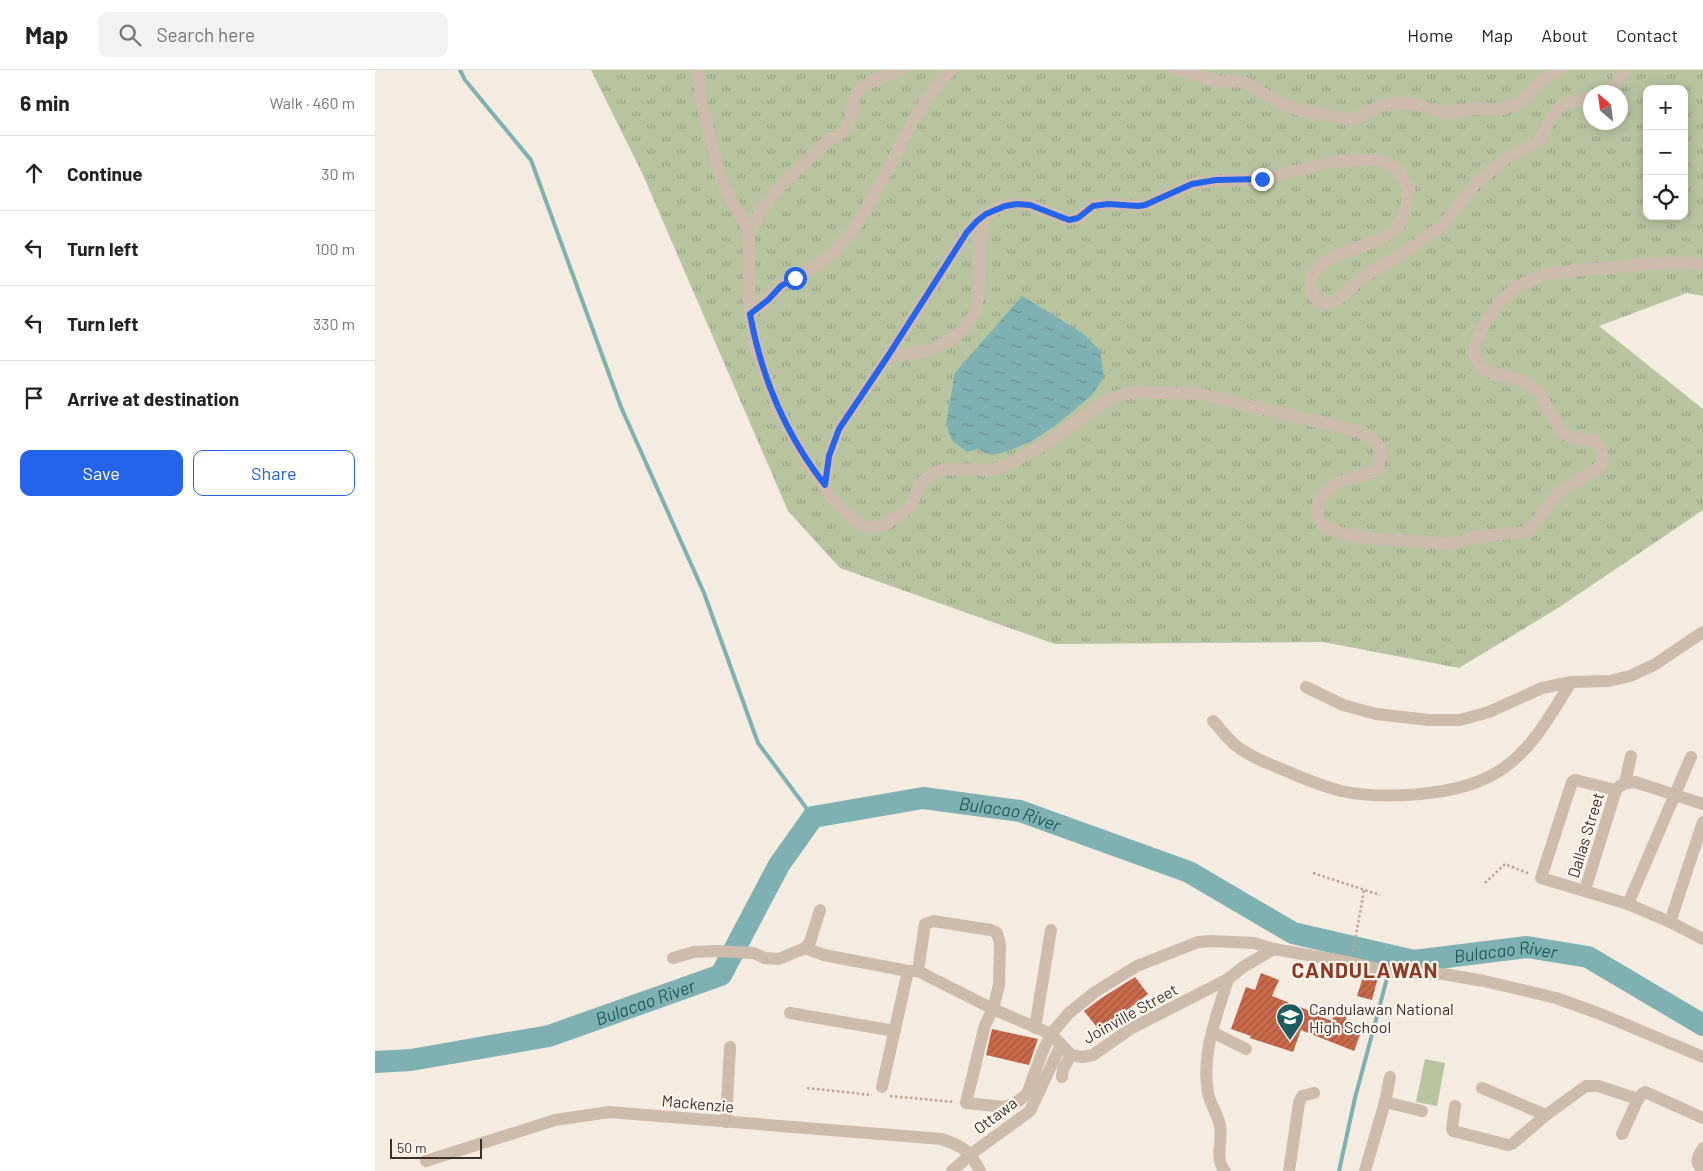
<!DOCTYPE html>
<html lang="en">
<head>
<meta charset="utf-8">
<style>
  body { margin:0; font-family:Barlow,sans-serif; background:#f2f2f2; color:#222 }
  .controls { position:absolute; right:15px; top:15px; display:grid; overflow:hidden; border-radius:10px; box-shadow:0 2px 12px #0003 }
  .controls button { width:45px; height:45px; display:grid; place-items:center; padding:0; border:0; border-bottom:1px solid #e0e0e0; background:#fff; color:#222; font:25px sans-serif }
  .compass { position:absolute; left:1208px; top:15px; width:45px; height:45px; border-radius:50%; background:#fff; box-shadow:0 2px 12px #0003; rotate:332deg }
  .scale { position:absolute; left:15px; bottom:12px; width:92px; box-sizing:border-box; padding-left:5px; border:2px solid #3b302b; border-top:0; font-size:14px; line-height:18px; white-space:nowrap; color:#3b302b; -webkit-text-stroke:4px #fbf5ee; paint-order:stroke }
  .stop { position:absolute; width:15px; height:15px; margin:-11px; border:4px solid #2563eb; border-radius:50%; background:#fff }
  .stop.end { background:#2563eb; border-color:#fff; box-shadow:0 1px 5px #0008 }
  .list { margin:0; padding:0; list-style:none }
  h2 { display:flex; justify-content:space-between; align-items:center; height:65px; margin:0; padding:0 20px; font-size:21px }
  h2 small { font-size:16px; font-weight:400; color:#767676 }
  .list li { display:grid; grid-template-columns:32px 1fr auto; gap:15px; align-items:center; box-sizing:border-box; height:75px; padding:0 20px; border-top:1px solid #e0e0e0 }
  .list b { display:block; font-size:19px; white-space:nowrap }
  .list em { font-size:16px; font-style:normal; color:#767676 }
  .actions { display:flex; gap:10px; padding:15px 20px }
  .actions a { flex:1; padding:11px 0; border:1px solid #2563eb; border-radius:10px; text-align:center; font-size:18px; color:#2563eb }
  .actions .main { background:#2563eb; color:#fff }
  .icon { flex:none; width:28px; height:28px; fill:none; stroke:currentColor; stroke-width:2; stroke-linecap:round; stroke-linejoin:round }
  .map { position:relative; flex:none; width:1328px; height:1101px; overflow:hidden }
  header { display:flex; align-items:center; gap:30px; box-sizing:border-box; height:70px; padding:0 25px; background:#fff; border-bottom:1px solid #e0e0e0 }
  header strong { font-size:24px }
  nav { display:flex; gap:28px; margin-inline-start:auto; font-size:18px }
  .search { width:350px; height:45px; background:#f2f2f2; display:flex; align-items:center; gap:12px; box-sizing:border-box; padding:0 18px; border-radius:10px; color:#767676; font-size:19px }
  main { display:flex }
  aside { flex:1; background:#fff }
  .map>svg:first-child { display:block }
  .grass { fill:url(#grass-tufts); fill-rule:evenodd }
  .park { fill:#b8c4a0 }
  .water { fill:url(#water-ripples) }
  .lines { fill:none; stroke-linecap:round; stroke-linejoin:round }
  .stream { stroke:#7fb0b2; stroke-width:4 }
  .river { stroke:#7fb0b2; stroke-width:22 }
  .building { fill:url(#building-hatch) }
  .path { stroke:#b9a596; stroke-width:2.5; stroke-dasharray:2.5 2.5; stroke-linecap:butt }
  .minor { stroke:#cdbbac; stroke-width:12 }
  .route { stroke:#2563eb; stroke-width:6 }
  .labels { text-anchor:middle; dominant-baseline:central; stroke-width:4.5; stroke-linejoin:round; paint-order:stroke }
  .street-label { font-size:16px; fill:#3b302b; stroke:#fbf5ee }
  .poi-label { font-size:16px; fill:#3b302b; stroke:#fbf5ee; text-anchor:start }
  .water-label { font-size:18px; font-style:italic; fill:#1f5a5e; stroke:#fbf5ee }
  .district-label { font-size:21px; font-weight:bold; letter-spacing:1px; fill:#8c3b22; stroke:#fbf5ee }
</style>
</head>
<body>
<header>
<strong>Map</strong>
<div class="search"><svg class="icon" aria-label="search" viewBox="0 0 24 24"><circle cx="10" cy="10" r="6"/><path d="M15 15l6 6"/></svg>Search here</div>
<nav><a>Home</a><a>Map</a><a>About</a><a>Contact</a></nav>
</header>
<main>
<aside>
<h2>6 min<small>Walk · 460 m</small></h2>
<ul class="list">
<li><svg class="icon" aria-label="ahead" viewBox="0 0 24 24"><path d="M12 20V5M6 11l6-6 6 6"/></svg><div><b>Continue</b></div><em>30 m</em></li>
<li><svg class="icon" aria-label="left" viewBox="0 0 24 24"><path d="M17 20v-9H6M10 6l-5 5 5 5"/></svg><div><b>Turn left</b></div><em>100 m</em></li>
<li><svg class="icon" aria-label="left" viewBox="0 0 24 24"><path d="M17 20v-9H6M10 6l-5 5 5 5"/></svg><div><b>Turn left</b></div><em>330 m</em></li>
<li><svg class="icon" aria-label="arrive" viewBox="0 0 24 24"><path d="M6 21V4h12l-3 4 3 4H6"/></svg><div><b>Arrive at destination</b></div></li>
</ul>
<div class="actions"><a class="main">Save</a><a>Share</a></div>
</aside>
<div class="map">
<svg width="1328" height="1101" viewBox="0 0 1328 1101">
  <defs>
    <pattern id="grass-tufts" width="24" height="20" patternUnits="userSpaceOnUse" patternTransform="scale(1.25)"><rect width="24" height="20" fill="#b8c4a0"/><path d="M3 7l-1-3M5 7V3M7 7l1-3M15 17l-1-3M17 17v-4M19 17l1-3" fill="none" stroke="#97a083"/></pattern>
    <pattern id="water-ripples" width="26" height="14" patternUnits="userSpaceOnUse" patternTransform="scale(1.25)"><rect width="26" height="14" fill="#7fb0b2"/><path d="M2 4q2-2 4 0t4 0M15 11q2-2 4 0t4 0" fill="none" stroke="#699091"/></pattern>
    <pattern id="building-hatch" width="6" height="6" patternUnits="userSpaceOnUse" patternTransform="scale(1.25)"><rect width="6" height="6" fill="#c8694b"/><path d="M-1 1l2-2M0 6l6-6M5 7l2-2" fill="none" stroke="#a4573f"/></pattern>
  </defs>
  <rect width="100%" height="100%" fill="#f4ebe1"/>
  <!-- grass -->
  <path class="grass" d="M216 0H1328V226L1312 223 1224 256 1328 339V440L1183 538 1084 598 948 572 680 574 465 498 413 441 268 105ZM1272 19H1309V146H1272ZM1216 22H1246V52H1216Z"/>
  <!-- park -->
  <path class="park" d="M1050 989 1070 993 1062 1036 1041 1032Z"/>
  <!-- water -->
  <path class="water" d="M647 226 706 262 725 280 729 307 717 325 681 355 655 372 627 383 616 385 603 379 592 382 577 370 571 354 580 303Z"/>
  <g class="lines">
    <!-- stream -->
    <g class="stream">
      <path d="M85 0 90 10 156 90 246 337 329 523 383 673 438 747"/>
      <path d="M964 1101 980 1028 1018 886"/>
    </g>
    <!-- river -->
    <path class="river" id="s1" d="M0 992 36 990 174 966 346 905 404 795 438 747 548 728 645 741 814 802 918 863 1039 891 1152 877 1213 887 1328 955"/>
  </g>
  <!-- building -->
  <g class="building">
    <path d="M886 903 904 910 897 926 935 941 934 942 957 951 961 938 973 941 969 956 986 962 979 981 926 960 918 982 875 968 876 966 856 959 871 917 880 920Z"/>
    <path d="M989 904 1003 907 997 930 982 926Z"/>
    <path d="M760 907 773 924 725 961 709 941 725 929Z"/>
    <path d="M617 959 663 969 654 995 611 985Z"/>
  </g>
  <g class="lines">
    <!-- path -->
    <g class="path">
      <path d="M938 803 1005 825"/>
      <path d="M1110 813 1130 794 1155 804"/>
      <path d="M978 882 989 820"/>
      <path d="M432 1018 497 1025"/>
      <path d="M515 1026 579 1032"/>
    </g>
    <!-- minor -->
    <g class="minor">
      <path d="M323 0 325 24 346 110 374 162 375 244 380 276 403 340 433 393 458 430 480 451 494 458 510 455 535 437 545 414 556 404 568 400 581 399 617 400 640 391 669 375 732 330 749 324 762 322 825 324 982 361 993 366 1002 373 1006 386 1003 397 998 402 963 412 951 422 943 433 942 439 943 448 949 457 973 465 990 468 1080 474 1099 467 1151 462 1158 456 1182 423 1225 397C1230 386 1227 379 1219 370 1206 369 1195 370 1185 360L1165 323 1149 311 1120 304 1106 298 1099 286 1100 274 1110 253 1123 234 1142 216 1174 203 1293 192 1328 194"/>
      <path d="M799 0 812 2 845 12 861 11 873 14 908 35 928 41 972 49 980 48 1006 35 1017 34 1034 33 1073 43 1094 39H1128L1146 32 1167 10 1183 0"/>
      <path d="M1229 22C1240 18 1243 9 1249 0"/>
      <path d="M374 162 384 144 402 120 453 70 467 63 473 54 479 30 484 20 496 12 526 0"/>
      <path d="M375 244 393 230 406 215 440 196 459 182 477 161 500 124 540 47 567 8 577 0"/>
      <path d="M513 286 552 281 579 268 591 256 601 241 604 213V172L611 144"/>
      <path d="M450 415 454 386 464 359 513 286 592 162 602 151 611 144 630 135 642 134 655 135 694 150 703 148 718 136 733 134 763 136 770 135 817 114 841 111 887 109 957 92 1002 89 1023 100 1034 118C1032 131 1031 148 1021 158 1003 179 928 182 936 220 937 224 942 229 944 233L953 234 964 229 989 206 1025 185 1068 155 1100 114 1133 87 1163 72 1181 40 1188 35 1216 27"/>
      <path d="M931 617 968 635 1001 644 1054 650H1085L1114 642 1167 618 1196 612 1234 611 1255 606 1279 595 1328 562"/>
      <path d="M838 651C845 658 851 667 859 674 873 686 892 693 909 700 927 708 947 716 966 721 1008 730 1081 726 1119 704 1155 684 1175 646 1196 612"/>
      <path d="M1250 713 1256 686"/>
      <path d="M1241 720 1200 710 1197 712 1166 808 1253 834 1295 852 1328 869"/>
      <path d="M1210 820 1241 720C1246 713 1252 713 1260 712L1328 734"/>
      <path d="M1253 834 1316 687"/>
      <path d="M445 840 435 872 430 878 449 885 533 901H543L618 939 676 964 696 985 707 987 718 985 755 959 853 909 868 897 899 879"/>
      <path d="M1295 852 1328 752"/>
      <path d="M298 888 319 882 340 881 379 883 389 888 404 889 430 878"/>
      <path d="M543 901 550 854 558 851 616 860 622 863 625 874 624 915 618 939 610 955 591 1033 629 1037 641 1033 652 1024 667 983 676 964 694 943 720 922 762 896 823 872 836 871 879 873 899 879 973 892 1016 902 1068 904 1109 911 1181 928 1228 945 1328 987"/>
      <path d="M415 943 520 961"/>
      <path d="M660 958 676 860"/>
      <path d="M837 962 871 979"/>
      <path d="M687 1007 688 999 696 985"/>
      <path d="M507 1017 533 901"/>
      <path d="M1107 1018 1171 1045 1211 1016H1223L1263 1029"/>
      <path d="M1010 1032 1047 1041"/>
      <path d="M1080 1036 1077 1058 1078 1061 1133 1075 1137 1074 1171 1045"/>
      <path d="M351 1052 355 977"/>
      <path d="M1247 1064 1263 1029 1267 1024 1270 1022 1328 1048"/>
      <path d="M1328 1078C1322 1089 1319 1091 1328 1100"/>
      <path d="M51 1091 180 1050 234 1042 567 1069C589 1077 594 1080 605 1101"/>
      <path d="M577 1101 596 1084 655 1041 686 975"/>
      <path d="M850 1101C839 1090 848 1070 845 1056 843 1044 835 1034 833 1023 826 984 842 945 853 909"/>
      <path d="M914 1101 924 1033 927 1026 939 1023"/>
      <path d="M990 1101 1010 1032 1015 1007"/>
    </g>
  </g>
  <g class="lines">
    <!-- route -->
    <path class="route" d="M420 208 406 216 393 230 375 244C386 306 411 365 450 415L454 386 464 359 513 286 592 162 602 151 611 144 630 136 642 134 655 135 694 150 703 148 718 136 733 134 763 136 770 135 817 114 841 110 887 109"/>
  </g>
  <!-- icons -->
  <defs>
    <g id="school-pin" transform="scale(1.4375)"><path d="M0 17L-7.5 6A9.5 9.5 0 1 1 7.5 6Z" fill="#1f5a5e" stroke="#fbf5ee"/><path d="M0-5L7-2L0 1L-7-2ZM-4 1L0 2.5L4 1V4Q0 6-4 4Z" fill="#fff"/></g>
  </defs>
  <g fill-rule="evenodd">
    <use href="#school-pin" x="915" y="947"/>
  </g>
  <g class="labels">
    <!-- street labels -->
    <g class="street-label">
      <text transform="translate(1210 765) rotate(-73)">Dallas Street</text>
      <text transform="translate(755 943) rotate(-29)">Joinville Street</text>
      <text transform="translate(323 1033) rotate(5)">Mackenzie</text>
      <text transform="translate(620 1045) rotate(-37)">Ottawa</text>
    </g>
    <!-- poi labels -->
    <g class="poi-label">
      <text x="934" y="938">Candulawan National<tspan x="934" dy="18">High School</tspan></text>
    </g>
    <!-- water labels -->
    <g class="water-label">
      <text stroke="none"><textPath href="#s1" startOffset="742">Bulacao River</textPath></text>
      <text stroke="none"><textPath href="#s1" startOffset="1268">Bulacao River</textPath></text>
      <text stroke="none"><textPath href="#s1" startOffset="278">Bulacao River</textPath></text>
    </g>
    <!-- district labels -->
    <g class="district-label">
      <text x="990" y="899">CANDULAWAN</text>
    </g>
  </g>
</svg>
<div class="controls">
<button>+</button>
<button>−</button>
<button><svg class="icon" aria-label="locate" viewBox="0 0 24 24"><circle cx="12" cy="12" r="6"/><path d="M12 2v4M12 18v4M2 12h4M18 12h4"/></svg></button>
</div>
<svg class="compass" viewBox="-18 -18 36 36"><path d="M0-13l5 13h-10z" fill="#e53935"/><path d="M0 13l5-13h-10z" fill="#767676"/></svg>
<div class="scale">50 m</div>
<div class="stop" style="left:420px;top:208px"></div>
<div class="stop end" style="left:887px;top:109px"></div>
</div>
</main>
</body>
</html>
